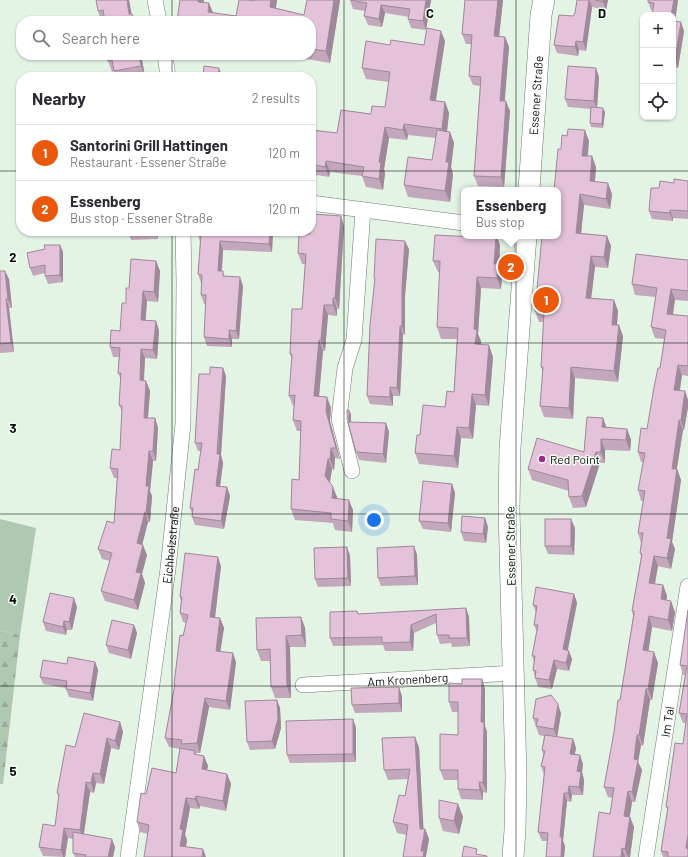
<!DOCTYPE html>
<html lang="en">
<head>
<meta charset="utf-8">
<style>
  body { margin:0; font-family:Barlow,sans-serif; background:#f2f2f3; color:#2b2b33 }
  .controls { position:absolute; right:12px; top:12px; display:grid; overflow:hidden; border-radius:8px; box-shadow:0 1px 3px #0004 }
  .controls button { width:36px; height:36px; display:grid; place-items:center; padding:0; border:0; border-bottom:1px solid #e1e1e2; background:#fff; color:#2b2b33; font:20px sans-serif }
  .you { position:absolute; left:374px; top:520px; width:14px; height:14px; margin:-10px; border:3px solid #fff; border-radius:50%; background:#1a73e8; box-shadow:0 0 0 6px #1a73e833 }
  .badge { display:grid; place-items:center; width:26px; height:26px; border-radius:50%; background:#ea580c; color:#fff; font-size:13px; font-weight:700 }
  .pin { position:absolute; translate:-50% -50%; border:2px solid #fff; box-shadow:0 1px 4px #0006 }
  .popup { position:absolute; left:461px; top:187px; width:100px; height:52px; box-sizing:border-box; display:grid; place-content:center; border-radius:8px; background:#fff; filter:drop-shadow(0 1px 3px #0005); font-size:13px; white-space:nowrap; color:#7c7c81 }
  .popup b { font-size:15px; color:#2b2b33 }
  .popup::after { content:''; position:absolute; left:50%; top:100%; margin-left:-8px; border:8px solid transparent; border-top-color:#fff }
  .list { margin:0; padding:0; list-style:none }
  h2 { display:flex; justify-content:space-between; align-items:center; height:52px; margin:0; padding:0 16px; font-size:17px }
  h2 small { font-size:13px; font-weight:400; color:#7c7c81 }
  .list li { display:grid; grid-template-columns:26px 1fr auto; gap:12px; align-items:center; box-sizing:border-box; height:56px; padding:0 16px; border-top:1px solid #e1e1e2 }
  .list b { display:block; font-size:15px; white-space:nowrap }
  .list p { margin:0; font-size:13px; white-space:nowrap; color:#7c7c81 }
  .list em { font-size:13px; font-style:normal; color:#7c7c81 }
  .icon { flex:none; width:22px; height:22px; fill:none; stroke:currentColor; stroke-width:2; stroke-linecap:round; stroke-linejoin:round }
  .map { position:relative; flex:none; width:688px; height:857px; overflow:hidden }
  .search { position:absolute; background:#fff; box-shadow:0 1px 3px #0004; left:16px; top:16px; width:300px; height:44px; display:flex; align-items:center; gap:10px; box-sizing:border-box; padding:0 14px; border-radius:16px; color:#7c7c81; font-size:15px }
  .panel { position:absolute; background:#fff; box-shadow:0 1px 3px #0004; left:16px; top:72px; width:300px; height:164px; border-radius:16px }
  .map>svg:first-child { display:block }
  .green { fill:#afc8b1 }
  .forest { fill:url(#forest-firs) }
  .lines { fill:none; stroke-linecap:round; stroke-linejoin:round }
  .street-casing { stroke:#6e7c6f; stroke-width:16 }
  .secondary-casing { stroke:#6e7c6f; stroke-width:22 }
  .street { stroke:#fff; stroke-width:15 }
  .secondary { stroke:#fff; stroke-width:21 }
  .wall { fill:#c3a7bb }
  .shaded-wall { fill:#9f8899 }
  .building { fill:#e3c2da; stroke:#9f8899 }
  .grid { fill:none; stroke:#080e09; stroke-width:1; stroke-opacity:0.55 }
  .poi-dot { fill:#9c2c89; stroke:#f5fef5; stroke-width:1.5 }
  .labels { text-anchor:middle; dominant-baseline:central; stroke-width:3; stroke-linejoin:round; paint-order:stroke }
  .street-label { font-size:12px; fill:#080e09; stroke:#f5fef5 }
  .poi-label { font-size:12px; fill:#080e09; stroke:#f5fef5; text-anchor:start }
  .grid-label { font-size:13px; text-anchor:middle; font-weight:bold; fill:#080e09; stroke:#f5fef5; stroke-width:3; stroke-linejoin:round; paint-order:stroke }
</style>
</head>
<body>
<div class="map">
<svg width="688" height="857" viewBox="0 0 688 857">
  <defs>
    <pattern id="forest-firs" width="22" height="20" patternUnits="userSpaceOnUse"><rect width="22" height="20" fill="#afc8b1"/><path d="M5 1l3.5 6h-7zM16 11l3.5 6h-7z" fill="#95ab97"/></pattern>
  </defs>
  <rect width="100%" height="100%" fill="#e3f3e4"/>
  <!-- green -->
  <path class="green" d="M0 519 36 528 20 635 0 631Z"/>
  <!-- forest -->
  <path class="forest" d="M0 631 20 635 3 784H0Z"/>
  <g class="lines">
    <!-- street casing -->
    <g class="street-casing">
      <g id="street">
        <path d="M155 0 159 21"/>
        <path d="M165 55 168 77"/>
        <path d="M311 203 464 223"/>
        <path d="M352 471 339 419 345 368 354 340 363 210"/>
        <path id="s1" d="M303 685 513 673"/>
        <path id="s2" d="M128 857 168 569 183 424 184 281 183 231"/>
        <path id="s3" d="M646 857 688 586"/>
      </g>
    </g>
    <!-- secondary casing -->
    <g class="secondary-casing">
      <g id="secondary">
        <path id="s4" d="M529 190 541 15 544 0"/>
        <path d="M513 857 515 830 516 776 509 510 510 448 526 236"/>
      </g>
    </g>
    <!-- street -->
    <use href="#street" class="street"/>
    <!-- secondary -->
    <use href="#secondary" class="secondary"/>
  </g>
  <!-- wall -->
  <g class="wall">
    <path d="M129 0 131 14 134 21H101L98 11Z"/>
    <path d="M180 0H204V3L213 13 236 16 254 1 277 0 276 8 304 15 340 0 330 63 283 55H311V21H177Z"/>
    <path d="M350 0H431L426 30 411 28 408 19 409 17 385 13 382 27 368 25 364 16 365 11 353 9Z"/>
    <path d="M465 0H503L499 37H505L509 47 504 101 510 111 504 187 478 186 474 176 480 86 473 85 469 76 472 44H466L462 34Z"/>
    <path d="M577 0H608L606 10 592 7 586 51 579 50 578 56 557 53 554 45 573 16 575 13Z"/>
    <path d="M648 0H678L675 21 684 31 678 68 673 67V15L651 10 648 2Z"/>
    <path d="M445 41 436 101 445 102 449 113 447 131 450 132 454 143 451 167 453 174 450 202 408 197 404 185 432 160 436 138 408 135 407 140 389 138 384 169 385 173 383 190 366 187 362 176 330 172 329 177 311 174V117L315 127V130L337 133 371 114 385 107 389 82 366 79 362 68 390 45H424Z"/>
    <path d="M107 55H141L145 76 142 77H116L114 71 112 72 108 61Z"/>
    <path d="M599 77 597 107 605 112 603 128 591 127 590 123 591 109 568 107 565 99Z"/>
    <path d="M589 141 588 156 596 167 595 181 612 194 610 209 584 205 581 233 607 236 611 246 608 268 595 267 591 298 614 300 618 311 617 325 623 336 618 382 575 378 573 419 544 417 540 406 543 372 541 367 544 322H539L535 311 558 236 561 149Z"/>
    <path d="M688 181V219L673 218V221L652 219 649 211 659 188 674 183Z"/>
    <path d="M344 226 339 309H337V316L328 315 325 351H323L319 397 331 408 330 421 340 459 335 458 334 470 332 469 330 482 337 497V498L353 510 352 532 335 530 333 523 295 520 291 509 299 480 301 431H297L293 420 295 406H293L289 396 292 360 290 354 302 309 305 264H302L298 253 310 234Z"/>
    <path d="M128 231H158V239L131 240Z"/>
    <path d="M273 231 272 252 223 250 222 271 225 276 243 286 239 339H232V347L207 346 204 337 206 304H204L201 295 202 283H201L198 274 200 242 198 235Z"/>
    <path d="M60 245 63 252V282L48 284 45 276V273L33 276 30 268 45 249Z"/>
    <path d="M500 245 499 266 502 275 501 289 481 288 478 334 481 341 480 345 493 357 489 406 476 405 473 439 461 438 458 468 419 464 415 453 420 435 445 407 454 392 457 339H441L437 327 440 272H438L433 261Z"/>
    <path d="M409 249 405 296V335L403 334 400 396H393V406L370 404 367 396 375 282 374 278Z"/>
    <path d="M688 260V301L675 300 673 315 688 316V376L682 375 680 391H685L688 400V407L684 430H683L677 469 681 480 672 542 675 549 671 569 658 566 655 584 663 585 667 596 666 600 675 612 672 631 652 627 648 651 658 663 652 700H650L643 746 641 745 638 762 642 770 635 802H632L630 816V817L634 827 630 857H593L610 814 613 798 608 797 604 787 620 700 633 616 632 611 641 557 640 553 641 543 638 533 643 501H641L638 490 643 462H641L638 452 647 429 660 368 664 339 655 338 651 327 656 297 635 295 632 284Z"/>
    <path d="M156 261 160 271 158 302 147 301 145 320 156 321 159 331 157 359 145 358 144 381H146L150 391 148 418H155L158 428 156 461H153L150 491 152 496 150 522H148L142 545 147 555 142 574 145 583 138 610 105 601 101 591 110 561 102 559 98 549 114 523 117 478H114L110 468 120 450 122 412 119 405 121 380 118 373 119 357H113L110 347 120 331 129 288Z"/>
    <path d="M0 271 9 279 12 308H9L14 352 0 353Z"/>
    <path d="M223 368 226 376 221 455 223 463 220 487H227L230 496 224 529 195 525 192 517V514L190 508 198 470 201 451H198L195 443 210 374Z"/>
    <path d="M351 414V422L386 423 389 432 386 463 359 460 356 452 348 422Z"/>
    <path d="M603 418 606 428 627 429 631 440 630 451 605 450V463H600L586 507 573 508 569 497V491L532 480 528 469 584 452Z"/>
    <path d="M452 484 455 493 451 532 423 529 419 521Z"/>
    <path d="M485 518 488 527 486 543 464 541 461 532Z"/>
    <path d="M575 528 574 555 548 554 545 546Z"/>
    <path d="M414 546 417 555 418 585 381 586 378 578Z"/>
    <path d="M347 547 350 556 351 586 318 587 315 579Z"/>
    <path d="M221 566 215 618H220L224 628 220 651 236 662 230 710 209 707 200 753H196V755L204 756 208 766 207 770 227 774 231 784 226 811 200 806 199 809 190 808 185 835 187 840 186 847 206 857 148 834 140 832 137 822 146 794 176 773 180 749 169 747 165 738 175 687 174 684 183 636 186 623 183 622 180 613 181 602 180 597Z"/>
    <path d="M574 594 577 603 568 650 572 659 569 671 557 669 552 689 538 687 533 670 534 662 532 656 537 632 534 625 536 613 533 605Z"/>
    <path d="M77 607 72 630H67L66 635 46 631 43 622Z"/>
    <path d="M466 608 469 617 470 646 452 647 451 643 440 644 437 635 436 623 414 633 413 651H385L383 645 333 646 330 638 358 614Z"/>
    <path d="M688 610V857H663L661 851 668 811 666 807 683 744 686 723H683L679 713 685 675H683L680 665Z"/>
    <path d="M301 617 305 628 306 647H290L291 698H275L271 687V661H261L257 650Z"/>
    <path d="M134 625 137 633 131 659 109 653 106 645Z"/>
    <path d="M95 662 98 670 93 701 69 697 66 689V688L43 684 40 677 67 664Z"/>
    <path d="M482 679 485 689V726L487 732V793L483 792V800L461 799 458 789V780H444L440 770 458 735V712H452L449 702 462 684Z"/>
    <path d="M402 696V712L355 713 352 705Z"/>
    <path d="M277 700 280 708 281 728 275 749 250 750 247 742Z"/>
    <path d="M561 713 557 737 573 739 576 748 575 754 583 764 582 772 584 780 583 795H572L571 802 567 801 563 841 565 846 564 857H546L547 841H542L538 832 544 775 541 766 543 755 542 750 544 736 539 735 533 718Z"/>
    <path d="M353 719 356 728V762L290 763 287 755Z"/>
    <path d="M120 722 123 732 119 750 111 748 104 784 96 783 94 793 90 792 84 834 115 847 113 857H75L73 853V839L68 838 65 857 43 856 39 847 55 826 59 799 57 793 75 747Z"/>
    <path d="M419 747 423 829H425L429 839 426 856 407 835 397 833 393 822 405 796 408 779 388 780 384 770Z"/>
    <path d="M458 804 463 817 459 834 443 831 439 818Z"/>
  </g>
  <!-- shaded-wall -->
  <g class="shaded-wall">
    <path d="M127 0H129L133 21 129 14Z"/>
    <path d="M198 0H204L202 14 198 2Z"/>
    <path d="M271 0H277L274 19 270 7Z"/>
    <path d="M334 0H340L330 63 326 51Z"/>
    <path d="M426 0H431L426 30 423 21Z"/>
    <path d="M498 0H503L498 46 494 36Z"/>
    <path d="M589 0 592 7 586 51 583 42Z"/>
    <path d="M603 0H608L606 10 603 2Z"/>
    <path d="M674 0H678L674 29 673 28V15H671Z"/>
    <path d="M209 3 214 15 208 12Z"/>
    <path d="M381 5 385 13 382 27 379 19Z"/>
    <path d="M681 22 684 31 678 68 675 60Z"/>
    <path d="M441 31 445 41 434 111 430 100Z"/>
    <path d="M505 37 509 47 504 111 500 101Z"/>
    <path d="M576 41 579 50 578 56 575 47Z"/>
    <path d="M139 55H141L145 76 141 66Z"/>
    <path d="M219 68 222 76V77H218Z"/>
    <path d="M596 68 599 77 597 109 594 101Z"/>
    <path d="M506 101 510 111 504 187 501 177Z"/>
    <path d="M445 102 449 113 446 140 442 129Z"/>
    <path d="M603 108 605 112 603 128 602 124Z"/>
    <path d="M311 117 315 127 313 140 311 134Z"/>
    <path d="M404 124 408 135 407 140 403 130Z"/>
    <path d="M385 127 389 138 384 169 385 173 383 190 379 179V162Z"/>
    <path d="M585 130 589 141 586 166 582 156Z"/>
    <path d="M450 132 454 143 451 167 453 174 450 202 445 191 446 162Z"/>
    <path d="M592 156 596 167 594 191 590 181Z"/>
    <path d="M326 161 330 172 329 177 325 167Z"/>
    <path d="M608 183 612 194 610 209 606 199Z"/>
    <path d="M580 194 584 205 580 244 576 233Z"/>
    <path d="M670 210 673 218V221L670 213Z"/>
    <path d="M341 216 344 226 339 309 335 298Z"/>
    <path d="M156 231H158V239Z"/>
    <path d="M270 231H273L272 252 269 244Z"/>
    <path d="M496 236H497L500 245 499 266 502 275 501 289 497 278 494 264Z"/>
    <path d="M607 236 611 246 608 268 604 257Z"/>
    <path d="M220 241 223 250 221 279 218 271Z"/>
    <path d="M405 241 409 249 405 296V335L402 326V287Z"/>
    <path d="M60 245 63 252V282L60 275Z"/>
    <path d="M591 256 595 267 590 308 586 298Z"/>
    <path d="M156 261 160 271 158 302 154 292Z"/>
    <path d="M5 271 9 279 12 308 8 299Z"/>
    <path d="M240 277 243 286 239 339 236 331Z"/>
    <path d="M477 277 481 288 478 334 481 341 480 356 475 344 474 329Z"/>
    <path d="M671 289 675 300 671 324 667 314Z"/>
    <path d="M143 291 147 301 145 330 141 320Z"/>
    <path d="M333 298 337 309V316L333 305Z"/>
    <path d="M6 299 9 308 14 352 11 343Z"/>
    <path d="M614 300 618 311 616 336 612 325Z"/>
    <path d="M324 305 328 315 325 351 321 340Z"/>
    <path d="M156 321 159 331 157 359 153 350Z"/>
    <path d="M619 325 623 336 618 382 614 371Z"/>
    <path d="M400 326 403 334 400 396 397 388Z"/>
    <path d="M229 330 232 339V347L229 339Z"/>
    <path d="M319 340 323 351 318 407 314 396Z"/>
    <path d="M489 345 493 357 489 406 485 395Z"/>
    <path d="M141 349 145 358 143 390 140 380Z"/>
    <path d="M678 365 682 375 678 400 674 390Z"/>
    <path d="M571 367 575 378 573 419 569 408Z"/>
    <path d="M223 368 226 376 221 455 223 463 219 494 216 486Z"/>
    <path d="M146 381 150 391 147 428 144 418Z"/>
    <path d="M390 387 393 396V406L390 397Z"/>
    <path d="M685 391 688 400V407L684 430 681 420Z"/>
    <path d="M472 394 476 405 473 439 469 428Z"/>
    <path d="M327 397 331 408 330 421 340 459 336 448 326 411Z"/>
    <path d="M349 410 351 414V428L349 424Z"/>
    <path d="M155 418 158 428 156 461 153 451Z"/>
    <path d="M603 418 607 429 602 427Z"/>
    <path d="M679 420 683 430 675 479 672 469Z"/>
    <path d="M386 423 389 432 386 463 383 454Z"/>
    <path d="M457 427 461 438 458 468 454 456Z"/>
    <path d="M627 429 631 440 630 451 626 440Z"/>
    <path d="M601 439 605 450V463L601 452Z"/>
    <path d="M331 448 335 458 334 470 330 459Z"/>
    <path d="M149 451 153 461 150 491 152 496 150 522 146 512V486Z"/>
    <path d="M596 452 600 463 586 507 582 496Z"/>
    <path d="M328 459 332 469 329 487 325 476Z"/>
    <path d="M677 469 681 480 672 542 675 549 671 569 667 558V538Z"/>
    <path d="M452 484 455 493 451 532 448 523Z"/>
    <path d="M227 487 230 496 224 529 221 521Z"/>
    <path d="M333 487 337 497 336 509 332 498Z"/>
    <path d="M349 500 353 510 352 532 348 521Z"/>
    <path d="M145 512 148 522 140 553 137 543Z"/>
    <path d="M485 518 488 527 486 543 483 534Z"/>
    <path d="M571 519 575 528 574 555 571 546Z"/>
    <path d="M143 545 147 555 142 574 145 583 138 610 134 600 136 572Z"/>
    <path d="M414 546 417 555 418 585 415 576Z"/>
    <path d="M347 547 350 556 351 586 348 578Z"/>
    <path d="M654 556 658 566 653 593 649 583Z"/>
    <path d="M218 557 221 566 214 626 210 617Z"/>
    <path d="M663 585 667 596 665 610 661 599Z"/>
    <path d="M574 594 577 603 566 658 563 649Z"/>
    <path d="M74 598 77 607 72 630 69 622Z"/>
    <path d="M671 601 675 612 672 631 668 620Z"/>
    <path d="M466 608 469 617 470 646 467 638Z"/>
    <path d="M649 616 652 627 647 661 643 650Z"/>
    <path d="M301 617 305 628 306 647 302 635Z"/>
    <path d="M220 618 224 628 219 660 216 651Z"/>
    <path d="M64 621 67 630 66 635 63 627Z"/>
    <path d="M134 625 137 633 131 659 128 650Z"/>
    <path d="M411 625 414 633 413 651 410 642Z"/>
    <path d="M286 636 290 647 291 698 287 687Z"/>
    <path d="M569 651 572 659 569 671 566 663Z"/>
    <path d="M654 652 658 663 652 700 648 689Z"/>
    <path d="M233 653 236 662 230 710 226 701Z"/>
    <path d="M554 660 557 669 552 689 549 680Z"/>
    <path d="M95 662 98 670 93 701 90 693Z"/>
    <path d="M482 679 485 689V726L487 732V793L483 783 481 722Z"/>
    <path d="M399 687 402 696V712L399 703Z"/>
    <path d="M646 689 650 700 643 746 639 735Z"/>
    <path d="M205 698 209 707 200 753 197 743Z"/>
    <path d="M277 700 280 708 281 728 275 749 272 741Z"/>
    <path d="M558 704 561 713 557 738 554 729Z"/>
    <path d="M353 719 356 728V762L353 754Z"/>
    <path d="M120 722 123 732 119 750 115 741Z"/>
    <path d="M637 735 641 745 638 762 642 770 635 802 632 792 634 759Z"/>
    <path d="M415 737 419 747 424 837 425 829 429 839 426 856V857H423L421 851Z"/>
    <path d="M107 738 111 748 104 784 100 774Z"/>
    <path d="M573 739 576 748 573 762 570 754Z"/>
    <path d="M580 755 583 764 582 772 584 780 583 795 579 787 577 771Z"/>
    <path d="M204 756 208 766 205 779 202 769Z"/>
    <path d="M93 773 96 783 94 793 91 783Z"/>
    <path d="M227 774 231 784 226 811 223 801Z"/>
    <path d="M86 782 90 792 83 839 80 830Z"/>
    <path d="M479 782 483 792V800L480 790Z"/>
    <path d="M569 786 572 795 571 802 568 793Z"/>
    <path d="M628 791 632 802 628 826 624 816Z"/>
    <path d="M564 793 567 801 563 841 565 846 564 857H561L560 837Z"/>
    <path d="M196 796 200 806 199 809 195 799Z"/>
    <path d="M186 798 190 808 185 835 187 840 184 856 180 846V829Z"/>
    <path d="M458 804 463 817 459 834 454 821Z"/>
    <path d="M630 817 634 827 630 857H628L625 849Z"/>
    <path d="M64 828 68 838 65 857H63L61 850Z"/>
    <path d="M688 834V854L686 848Z"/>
    <path d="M112 839 115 847 113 857H108Z"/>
    <path d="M622 848 625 857H621Z"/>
    <path d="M203 849 206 857H202Z"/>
  </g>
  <!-- building -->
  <g class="building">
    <path d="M96 0H127L129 14H132L133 21H105L103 10 98 11Z"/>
    <path d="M180 0H198V2L209 3 208 12 236 16 239 0H247L254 1 255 0H271L270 7 304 15 307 0H334L326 51 311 49V21H177Z"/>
    <path d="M350 0H426L423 21 408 19 410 9 381 5 379 19 364 16 367 3Z"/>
    <path d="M465 0H498L494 36 505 37 500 101H506L501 177 474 176 481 77 469 76 472 35 462 34Z"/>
    <path d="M577 0H589L583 42 576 41 575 47 554 45 559 15 573 16 575 13Z"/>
    <path d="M596 0H603V2Z"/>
    <path d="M648 0H674L671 15H652L654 3 648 2Z"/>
    <path d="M673 21 681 22 675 60 673 59Z"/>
    <path d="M427 28 441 31 430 100 445 102 442 129 404 124 403 130 385 127 379 162 381 163 379 179 362 176 364 167 326 161 325 167 311 164V130L337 133 341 110 371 114 372 106 385 107 390 72 362 68 366 41 390 45 391 40 424 45Z"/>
    <path d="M107 55H139L141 66 114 71 112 60 108 61Z"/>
    <path d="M204 66 219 68 218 77H203Z"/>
    <path d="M568 66 596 68 594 101 565 99Z"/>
    <path d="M591 107 603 108 602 124 590 123Z"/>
    <path d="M568 129 585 130 582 156H592L590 181 608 183 606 199 580 194 576 233 607 236 604 257 591 256 586 298 614 300 612 325H619L614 371 571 367 569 408 540 406 543 367H541L544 312 535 311 542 236H558V190H554L558 149H561L562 135 567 136Z"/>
    <path d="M437 130 450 132 446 162H449L445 191 404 185 408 157 432 160Z"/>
    <path d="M674 179 688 181V211L670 210V213L649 211 651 188H659L660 181 674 183Z"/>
    <path d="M313 214 341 216 335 298H333V305H324L321 340H319L314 396 327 397 326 411 336 448H331L330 459H328L325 476 333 487 332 498 349 500 348 521 331 519V513L291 509 292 479 299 480 301 421 293 420 295 395 289 396 292 354H290L292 309H302L306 254 298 253 299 234H310Z"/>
    <path d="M197 231H270L269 244 220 241 218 271H223V276L240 277 236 331 229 330V339L204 337 206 295H201L202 275 198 274 201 235H198Z"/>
    <path d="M435 235 474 237V236H496L494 264H498L497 278 477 277 474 329 477 330 475 344 489 345 485 395 472 394 469 428 457 427 454 456 415 453 417 435H420L423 405 445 407 447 391 454 392 458 328 437 327 440 261H433Z"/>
    <path d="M376 239 405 241 402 287V326H400L397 388 390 387V397L367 396 370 325 375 278H374Z"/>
    <path d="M44 245H60V275L45 276V265L30 268 27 253 45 249Z"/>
    <path d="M636 254 677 259 688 260V291L671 289 667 314 688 316V366L678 365 674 390 685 391 681 420H679L672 469H677L667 538 671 539 667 558 654 556 649 583 663 585 661 599 671 601 668 620 649 616 643 650 654 652 648 689H646L639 735H637L634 759 638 760 632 792 628 791 624 816 630 817 625 849 622 848 621 857H593L599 812 610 814 614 788 604 787 614 732 618 700H620L634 614V611H632L642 554 640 553 643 533H638L645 491 638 490 645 453 638 452 641 428 647 429 654 387 658 368H660L666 330 651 327 657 288 632 284Z"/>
    <path d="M131 259 156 261 154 292 143 291 142 305 141 320 156 321 153 350 141 349 140 380 146 381 144 418H155L153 451H149L146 486H149L146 512H145L137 543 143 545 136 572 141 573 134 600 101 591 112 553 98 549 107 521 114 523 118 469 110 468 112 449 120 450 122 406 119 405 121 373H118L120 348 110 347 111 330 120 331 122 303H126V288H129Z"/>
    <path d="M0 271H5L8 299H6L11 343 0 344Z"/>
    <path d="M210 367 223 368 217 454H220L216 486 227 487 221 521 192 517 193 508H190L195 469 198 470 202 443H195L199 374H210Z"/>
    <path d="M347 410H349V422L347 414Z"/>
    <path d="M587 417 603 418 602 427 627 429 626 440 601 439V452H596L582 496 569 497 568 480 528 469 537 438 584 452Z"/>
    <path d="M348 422 386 423 383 454 356 452Z"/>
    <path d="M423 481 452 484 448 523 419 521Z"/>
    <path d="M462 516 485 518 483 534 461 532Z"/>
    <rect x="545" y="519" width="26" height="27"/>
    <path d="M414 546 415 576 378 578 377 548Z"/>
    <path d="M347 547 348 578 315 579 314 548Z"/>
    <path d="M185 553 218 557 210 617 220 618 216 651 233 653 226 701 205 698 197 743 181 744 182 740 165 738 175 684H174L180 635 183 636 188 615 180 613 182 597H180Z"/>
    <path d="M536 587 574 594 563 649 569 651 566 663 554 660 549 680 535 678 536 671 533 670 535 656H532L538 625H534L537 606 533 605Z"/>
    <path d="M50 593 74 598 69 622 64 621 63 627 43 622Z"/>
    <path d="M466 608 467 638H449V635H437L436 614 411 625 410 642 382 643V637L330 638V612L357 611 358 614Z"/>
    <path d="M688 610V834L686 848 688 849V857H668V852L661 851 668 807H666L675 743 683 744 687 714 679 713 687 666 680 665Z"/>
    <path d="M301 617 302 635 286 636 287 687H271L270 649 257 650 256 618Z"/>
    <path d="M112 620 134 625 128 650 106 645Z"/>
    <path d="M68 657 95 662 90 693 66 689 67 681 40 677 43 660 67 664Z"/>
    <path d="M462 679H482L481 722H484L483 783 479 782 480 790 458 789V770H440V734L458 735V702H449V683L462 684Z"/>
    <path d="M399 687V703L352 705 351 688Z"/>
    <path d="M551 695 558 704 554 729 536 726 538 719 533 718 536 699Z"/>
    <path d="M277 700 278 719 272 741 247 742 245 701Z"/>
    <path d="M84 713 120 722 115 741 107 738 100 774 93 773 91 783 86 782 80 830 64 828 61 850 39 847 43 824 55 826 59 794 57 793 66 745 75 747Z"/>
    <path d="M353 719V754L287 755 286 721Z"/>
    <path d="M545 735 573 739 570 754 580 755 577 771 581 772 579 787 569 786 568 793H564L560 837H562L561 857H546L548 833 538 832 545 767 541 766 545 751 542 750Z"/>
    <path d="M415 737 420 829H425L421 851H424L423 857H403L408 825 393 822 399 795 405 796 410 769 384 770 382 738Z"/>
    <path d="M180 748 195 751 194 754 204 756 202 769 227 774 223 801 196 796 195 799 186 798 180 829 183 830 180 846 203 849 202 857H144L149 825 137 822 141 793 146 794 152 768 176 773Z"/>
    <path d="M439 800 458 804 454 821 439 818Z"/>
    <path d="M73 832 112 839 108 857H85L86 855 73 853Z"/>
    <path d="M464 846 477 849 476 854 487 856V857H462Z"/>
  </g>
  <!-- grid -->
  <path class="grid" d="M172 0V21M344 0V857M516 0V857M172 55V77M0 171H21M311 171H688M172 231V857M0 343H688M0 514H688M0 686H688"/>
  <!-- markers -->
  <circle class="poi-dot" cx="542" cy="459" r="4"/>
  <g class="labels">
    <!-- street labels -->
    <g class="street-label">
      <text stroke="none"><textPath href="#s4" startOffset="95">Essener Straße</textPath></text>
      <text stroke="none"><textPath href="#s2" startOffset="315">Eichholzstraße</textPath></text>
      <text transform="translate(510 546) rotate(-91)">Essener Straße</text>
      <text stroke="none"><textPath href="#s1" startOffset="105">Am Kronenberg</textPath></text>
      <text stroke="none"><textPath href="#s3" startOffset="137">Im Tal</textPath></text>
    </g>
    <!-- poi labels -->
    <g class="poi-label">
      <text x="550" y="459">Red Point</text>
    </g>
  </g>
  <g class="grid-label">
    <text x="430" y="18">C</text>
    <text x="602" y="18">D</text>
    <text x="13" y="262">2</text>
    <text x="13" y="433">3</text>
    <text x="13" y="604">4</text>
    <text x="13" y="776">5</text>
  </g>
</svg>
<div class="controls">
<button>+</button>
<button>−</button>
<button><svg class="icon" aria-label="locate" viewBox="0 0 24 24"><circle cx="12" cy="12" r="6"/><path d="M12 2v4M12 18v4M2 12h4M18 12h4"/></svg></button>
</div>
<div class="you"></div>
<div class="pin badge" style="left:546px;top:300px">1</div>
<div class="pin badge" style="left:511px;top:267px">2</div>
<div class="popup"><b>Essenberg</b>Bus stop</div>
<div class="search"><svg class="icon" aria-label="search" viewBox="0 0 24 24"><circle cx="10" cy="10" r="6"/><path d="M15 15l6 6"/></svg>Search here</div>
<section class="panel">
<h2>Nearby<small>2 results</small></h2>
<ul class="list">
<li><span class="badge">1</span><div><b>Santorini Grill Hattingen</b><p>Restaurant · Essener Straße</p></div><em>120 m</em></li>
<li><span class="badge">2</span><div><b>Essenberg</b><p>Bus stop · Essener Straße</p></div><em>120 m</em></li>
</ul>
</section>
</div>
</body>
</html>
